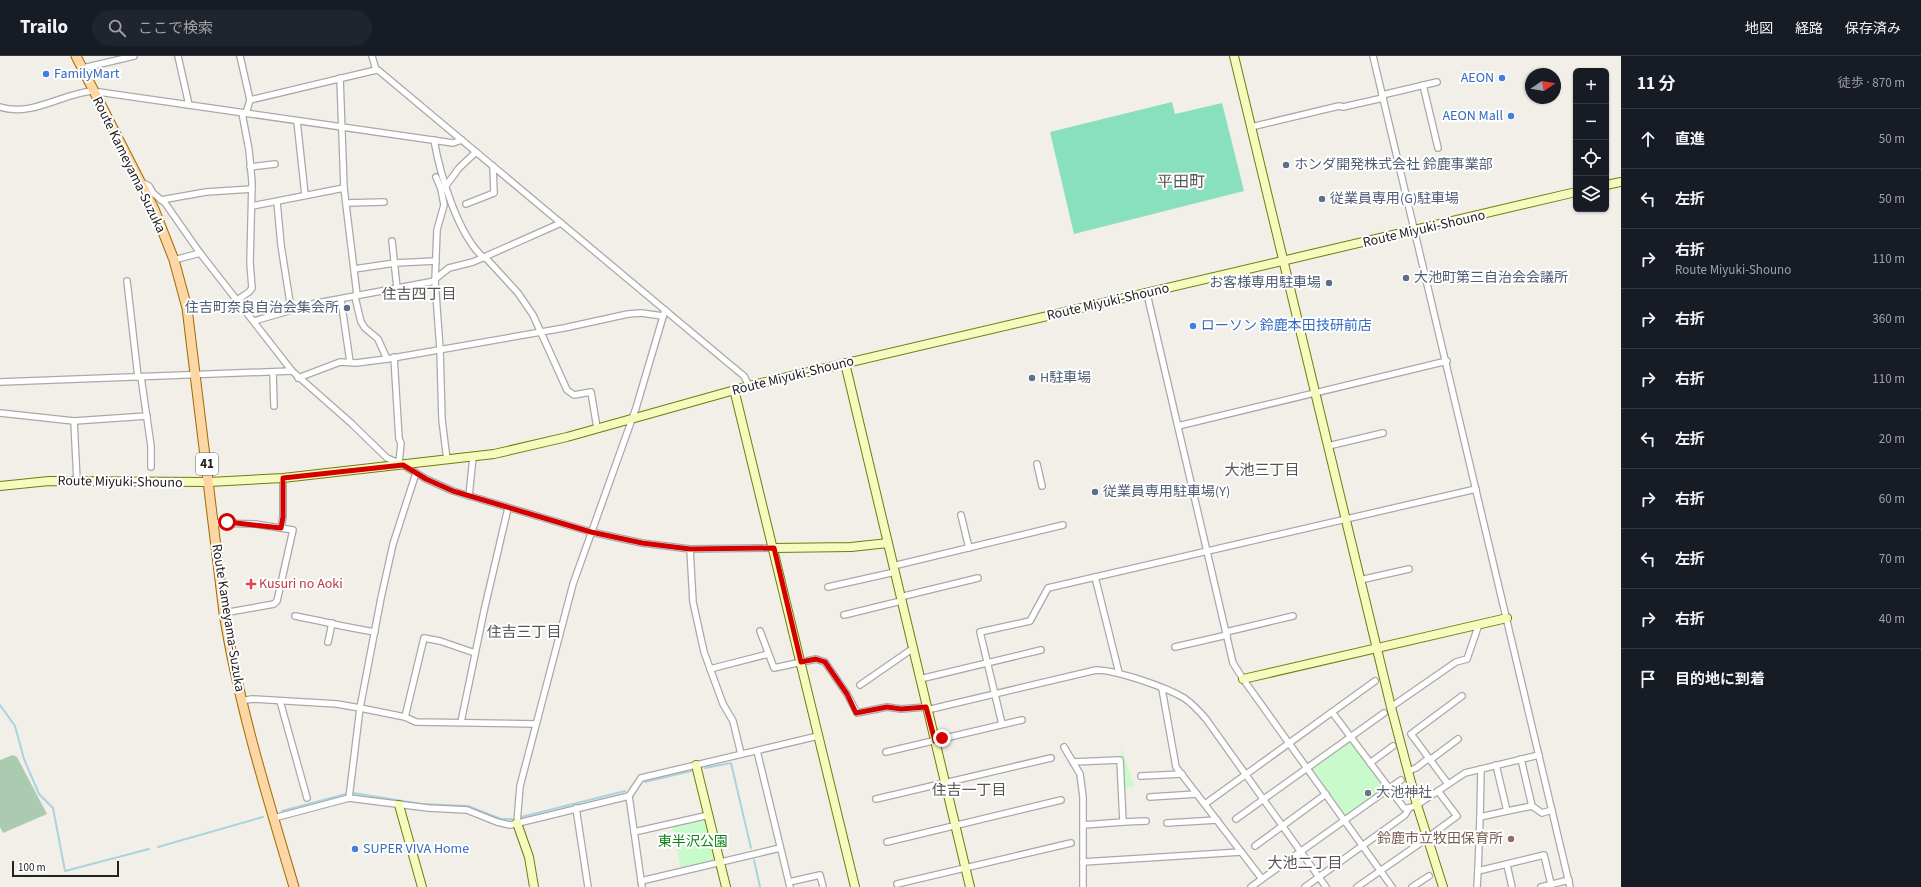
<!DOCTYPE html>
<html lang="ja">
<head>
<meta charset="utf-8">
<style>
  body { margin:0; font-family:"Source Sans 3","Noto Sans JP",sans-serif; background:#20242c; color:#f1f3f6 }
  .controls { position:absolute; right:12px; top:12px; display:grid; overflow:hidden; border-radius:6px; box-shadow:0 1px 3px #0004 }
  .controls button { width:36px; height:36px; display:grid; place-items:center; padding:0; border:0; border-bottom:1px solid #363941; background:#171b24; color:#f1f3f6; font:20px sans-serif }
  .compass { position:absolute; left:1525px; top:12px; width:36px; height:36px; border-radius:50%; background:#171b24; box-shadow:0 1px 3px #0004; rotate:78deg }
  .scale { position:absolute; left:12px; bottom:10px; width:107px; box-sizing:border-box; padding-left:4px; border:2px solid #222; border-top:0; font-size:11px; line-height:14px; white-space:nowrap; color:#222; -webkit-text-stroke:3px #fff; paint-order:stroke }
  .stop { position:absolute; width:12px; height:12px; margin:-9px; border:3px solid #d40000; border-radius:50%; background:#fff }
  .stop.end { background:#d40000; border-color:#fff; box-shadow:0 1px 4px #0008 }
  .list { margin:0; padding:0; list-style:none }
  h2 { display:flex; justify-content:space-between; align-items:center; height:52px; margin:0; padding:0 16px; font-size:17px }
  h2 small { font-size:13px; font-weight:400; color:#9ea1a6 }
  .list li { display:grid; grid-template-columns:26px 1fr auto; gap:12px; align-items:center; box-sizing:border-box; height:60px; padding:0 16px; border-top:1px solid #363941 }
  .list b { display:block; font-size:15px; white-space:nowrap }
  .list p { margin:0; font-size:13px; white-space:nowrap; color:#9ea1a6 }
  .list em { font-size:13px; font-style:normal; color:#9ea1a6 }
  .icon { flex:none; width:22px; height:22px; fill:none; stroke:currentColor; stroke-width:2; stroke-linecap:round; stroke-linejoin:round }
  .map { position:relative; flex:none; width:1621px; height:831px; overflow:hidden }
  header { display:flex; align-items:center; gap:24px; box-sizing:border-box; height:56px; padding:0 20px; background:#171b24; border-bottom:1px solid #363941 }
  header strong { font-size:19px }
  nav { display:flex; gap:22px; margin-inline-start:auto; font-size:14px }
  .search { width:280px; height:36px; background:#20242c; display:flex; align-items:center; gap:10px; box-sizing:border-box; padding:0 14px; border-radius:22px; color:#9ea1a6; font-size:15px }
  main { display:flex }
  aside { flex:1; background:#171b24 }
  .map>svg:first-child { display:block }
  .cemetery { fill:#aacbaf }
  .park { fill:#c8facc }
  .pitch { fill:#88e0be }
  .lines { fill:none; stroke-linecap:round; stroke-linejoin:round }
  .stream { stroke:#aad3df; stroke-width:2 }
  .street-casing { stroke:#a9a9a9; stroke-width:8 }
  .secondary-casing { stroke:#707d05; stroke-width:10 }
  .primary-casing { stroke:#a06b00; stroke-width:11 }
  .street { stroke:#fff; stroke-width:5.5 }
  .secondary { stroke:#f7fabf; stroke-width:8 }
  .primary { stroke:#fcd6a4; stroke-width:9 }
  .route { stroke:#d40000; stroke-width:5 }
  .shop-dot { fill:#3f7fe0; stroke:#fff; stroke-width:1.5 }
  .service-dot { fill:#5c6f8a; stroke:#fff; stroke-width:1.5 }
  .health-dot { fill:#e0444e; stroke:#fff; stroke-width:1.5 }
  .worship-dot { fill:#6b7280; stroke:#fff; stroke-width:1.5 }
  .education-dot { fill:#8d6e63; stroke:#fff; stroke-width:1.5 }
  .labels { text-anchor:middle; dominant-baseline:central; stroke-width:4; stroke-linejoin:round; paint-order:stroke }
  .shield { fill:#fff; stroke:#646464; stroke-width:1 }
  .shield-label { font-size:13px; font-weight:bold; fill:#222 }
  .shop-label { font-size:14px; fill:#366cbe; stroke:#fff; text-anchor:start }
  .street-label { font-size:14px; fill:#222; stroke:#fff }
  .service-label { font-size:14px; fill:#4e5e75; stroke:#fff; text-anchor:start }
  .health-label { font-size:14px; fill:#be3a42; stroke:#fff; text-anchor:start }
  .worship-label { font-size:14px; fill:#5b616d; stroke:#fff; text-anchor:start }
  .education-label { font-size:14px; fill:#785e54; stroke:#fff; text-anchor:end }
  .park-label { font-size:14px; fill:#0c8416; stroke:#fff }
  .neighbourhood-label { font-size:15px; fill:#555; stroke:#fff }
  .quarter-label { font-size:16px; fill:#555; stroke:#fff }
</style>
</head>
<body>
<header>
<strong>Trailo</strong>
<div class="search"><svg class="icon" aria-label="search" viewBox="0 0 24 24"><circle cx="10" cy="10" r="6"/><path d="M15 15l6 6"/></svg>ここで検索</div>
<nav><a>地図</a><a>経路</a><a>保存済み</a></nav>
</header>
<main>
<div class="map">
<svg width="1621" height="831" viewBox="0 0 1621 831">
  <rect width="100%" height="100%" fill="#f2efe9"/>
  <!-- cemetery -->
  <path class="cemetery" d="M13 699 17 701 47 758 3 777 0 771V704Z"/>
  <!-- park -->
  <g class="park">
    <path d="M1348 685H1351L1385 731 1346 760 1313 714 1314 711Z"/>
    <path d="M1121 690 1134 731H1123Z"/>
    <path d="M704 762 706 765 715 802 712 805 681 813 672 770Z"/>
  </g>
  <!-- pitch -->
  <path class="pitch" d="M1172 46 1175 58 1222 47 1244 135 1074 178 1050 76Z"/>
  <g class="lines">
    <!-- stream -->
    <g class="stream">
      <path d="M0 649 15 670 24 703 39 738 53 752 65 815 149 793"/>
      <path d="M705 712 731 707 751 792"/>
      <path d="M645 726 691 715"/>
      <path d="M353 737 421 748 468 750 501 763H512"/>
      <path d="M282 755 346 738"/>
      <path d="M521 761 625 735"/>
      <path d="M158 791 263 761"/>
      <path d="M754 804 760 831"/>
    </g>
    <!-- street casing -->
    <g class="street-casing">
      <g id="street">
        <path d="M178 0 189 49"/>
        <path d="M240 0 250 44 246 57"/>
        <path d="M372 0 376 14H378L727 306 744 320 749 330"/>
        <path d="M1373 0 1570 831"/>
        <path d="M83 12 134 0"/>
        <path d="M340 22 344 132 357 239"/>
        <path d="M1423 29 1438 92"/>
        <path d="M1382 39 1437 26"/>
        <path d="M250 44 376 14"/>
        <path d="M0 51C32 61 61 38 92 35L453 87 462 84"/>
        <path d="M297 65 305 139"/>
        <path d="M1251 71 1339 50 1343 51 1383 42"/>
        <path d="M434 84C440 118 458 180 484 202"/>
        <path d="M250 111 275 108"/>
        <path d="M436 121 441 133 444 149 437 174 435 225 440 293 442 364 447 404"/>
        <path d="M141 126 149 130 153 137 165 147 200 197 292 315 351 367 387 402 403 409 426 423 453 435 591 476 642 487 690 493 774 492"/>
        <path d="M445 131 459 112 476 96"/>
        <path d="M161 144 206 136 252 133"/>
        <path d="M277 146 281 189 291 253"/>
        <path d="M346 147 384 146"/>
        <path d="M466 148 494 137 493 110"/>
        <path d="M252 150 344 132"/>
        <path d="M392 185 397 232"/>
        <path d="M485 201 518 237 533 259 567 334 574 339 591 336 597 372"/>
        <path d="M174 204 200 197"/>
        <path d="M354 213 395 207 436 205"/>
        <path d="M435 223 449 212 473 206 561 167"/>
        <path d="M127 225 138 321"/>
        <path d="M1147 238 1233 607 1243 623 1392 831"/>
        <path d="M355 241 361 266 365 272 378 283 387 303"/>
        <path d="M237 244 249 236 252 232 250 207 252 126 249 94 242 57"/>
        <path d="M341 244 350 306"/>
        <path d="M254 265 312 248 435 225"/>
        <path d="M394 301 399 383 401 387 399 407"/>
        <path d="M273 317 274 350"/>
        <path d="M141 321 151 390V411"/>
        <path d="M298 322 340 306 356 307 387 303 564 272 628 258 641 257 663 260"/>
        <path d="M0 326 292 315"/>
        <path d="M0 357 74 365 147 360"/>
        <path d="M74 365 77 425"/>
        <path d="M1178 370 1447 305"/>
        <path d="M1328 390 1383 377"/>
        <path d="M1037 408 1042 430"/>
        <path d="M416 417 393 488 381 542 360 652 405 661 416 666 536 668"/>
        <path d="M469 440 473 401"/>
        <path d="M961 459 969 492"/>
        <path d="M213 467 255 468 293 474 277 545 274 548 224 557"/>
        <path d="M281 472 283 461V422"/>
        <path d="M690 493 693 546 704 596 723 648 733 665 741 698"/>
        <path d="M893 510 1063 469"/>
        <path d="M1095 521 1119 617"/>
        <path d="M1360 524 1409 513"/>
        <path d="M828 531 895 516"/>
        <path d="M900 541 978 522"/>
        <path d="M844 559 901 545"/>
        <path d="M295 560C322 565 348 572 375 576"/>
        <path d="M760 575 774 612 816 603 825 606 847 638 857 657 887 651 901 653 926 651"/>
        <path d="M1226 576 1293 560"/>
        <path d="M328 586 332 567"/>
        <path d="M1175 591 1227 579"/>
        <path d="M710 613 768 598"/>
        <path d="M920 623 1041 594"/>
        <path d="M860 629 912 593"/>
        <path d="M1162 633 1176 711 1262 823 1251 831"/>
        <path d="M241 645 252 643 337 648 360 652 349 742"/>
        <path d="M280 645 307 742"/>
        <path d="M1391 651 1456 606 1467 603 1479 568"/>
        <path d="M927 654 1096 614C1116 614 1166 631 1184 642 1192 647 1199 655 1206 663L1326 831"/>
        <path d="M1332 656 1404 752H1409L1417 749 1465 717 1539 699"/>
        <path d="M405 661 424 582 440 585 475 597"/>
        <path d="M461 666 484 555 508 452"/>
        <path d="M1002 668 980 576 1030 565 1048 532 1476 433"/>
        <path d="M1064 691 1080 718 1083 741V831"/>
        <path d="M757 695 790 831"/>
        <path d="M886 696 1022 664"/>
        <path d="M1521 703 1532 750 1542 757 1552 754"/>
        <path d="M1430 704 1458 683"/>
        <path d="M1073 706 1120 704 1123 766 1084 769"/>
        <path d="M1370 707 1393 690"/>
        <path d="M1496 709 1507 755 1532 750"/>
        <path d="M1481 713 1480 761 1507 755"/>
        <path d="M1408 715 1416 712 1429 702"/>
        <path d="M1141 720 1182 718"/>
        <path d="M1448 728 1411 678 1462 640"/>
        <path d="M629 740 642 831"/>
        <path d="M1150 741 1197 738"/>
        <path d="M876 743 1051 702"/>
        <path d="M1205 748 1375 625"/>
        <path d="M576 752 588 831"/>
        <path d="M1480 761 1478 815 1544 799 1551 828"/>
        <path d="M274 762 349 742 428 752 467 754 497 766 510 769 629 740 641 722 818 680"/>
        <path d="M1236 763 1384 657"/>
        <path d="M1123 766 1146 765"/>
        <path d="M517 767 520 730 573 528 636 352 665 254"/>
        <path d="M1167 767 1217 764"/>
        <path d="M634 776 709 759"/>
        <path d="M1427 782 1457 760 1438 735"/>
        <path d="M887 786 1061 744"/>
        <path d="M1255 790 1326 738"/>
        <path d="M1083 806 1241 796"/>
        <path d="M1507 809 1512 831"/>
        <path d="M1262 823 1401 724"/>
        <path d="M641 825 780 792"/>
        <path d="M789 826 820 819 823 831"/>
        <path d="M897 828 1071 787"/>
        <path d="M1305 831 1405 759 1409 752"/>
        <path d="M1357 831 1419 788"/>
        <path d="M1412 831 1429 820"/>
        <path d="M1477 831 1478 815"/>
        <path d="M1541 831 1569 824"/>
      </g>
    </g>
    <!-- secondary casing -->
    <g class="secondary-casing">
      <g id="secondary">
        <path d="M1234 0 1391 651 1417 749 1443 831"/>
        <path d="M1606 129 1621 126"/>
        <path d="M845 307 970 831"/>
        <path d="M734 333 855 831"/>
        <path d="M0 430 49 425 209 426 283 422 494 398 567 381 749 330 1576 136"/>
        <path d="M774 492 851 491 888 487"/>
        <path d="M1243 623 1507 562"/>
        <path d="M696 709 726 831"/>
        <path d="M399 749 422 831"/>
        <path d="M517 767 529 801 534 831"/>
      </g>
    </g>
    <!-- primary casing -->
    <g class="primary-casing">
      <path id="primary" d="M76 0 154 153 174 204 187 252 224 557C239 650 267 740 294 831"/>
    </g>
    <!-- street -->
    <use href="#street" class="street"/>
    <!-- secondary -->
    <use href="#secondary" class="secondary"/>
    <!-- primary -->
    <use href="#primary" class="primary"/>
  </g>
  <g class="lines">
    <!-- route -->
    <path class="route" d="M227 466 281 472 283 461V422L403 409 426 423 453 435 591 476 642 487 690 493 774 492 801 606 816 603 825 606 847 638 856 657 887 651 901 653 926 651 935 685 942 682"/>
  </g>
  <!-- markers -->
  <g class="shop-dot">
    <circle cx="46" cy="18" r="4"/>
    <circle cx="1502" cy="22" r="4"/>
    <circle cx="1511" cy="60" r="4"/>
    <circle cx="1193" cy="270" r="4"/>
    <circle cx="355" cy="793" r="4"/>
  </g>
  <g class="service-dot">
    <circle cx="1286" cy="109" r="4"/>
    <circle cx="1322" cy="143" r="4"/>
    <circle cx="1406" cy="222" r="4"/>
    <circle cx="1329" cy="227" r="4"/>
    <circle cx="347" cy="252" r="4"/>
    <circle cx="1032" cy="322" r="4"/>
    <circle cx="1095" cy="436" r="4"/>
  </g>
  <path class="health-dot" d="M249 522h4v4h4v4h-4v4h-4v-4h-4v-4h4z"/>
  <circle class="worship-dot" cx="1368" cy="737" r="4"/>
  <circle class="education-dot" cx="1511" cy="783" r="4"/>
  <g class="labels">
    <!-- shield labels -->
    <rect class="shield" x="196" y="397" width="22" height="22" rx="3"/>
    <g class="shield-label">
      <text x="207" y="408">41</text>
    </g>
    <!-- shop labels -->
    <g class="shop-label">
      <text x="54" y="18">FamilyMart</text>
      <text x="1494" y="22" text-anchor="end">AEON</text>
      <text x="1503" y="60" text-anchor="end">AEON Mall</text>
      <text x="1201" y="270">ローソン 鈴鹿本田技研前店</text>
      <text x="363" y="793">SUPER VIVA Home</text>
    </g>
    <!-- street labels -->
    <g class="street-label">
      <text transform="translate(129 109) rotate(64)">Route Kameyama-Suzuka</text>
      <text transform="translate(1424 173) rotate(-13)">Route Miyuki-Shouno</text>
      <text transform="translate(1108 246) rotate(-13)">Route Miyuki-Shouno</text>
      <text transform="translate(793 320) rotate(-14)">Route Miyuki-Shouno</text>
      <text transform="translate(120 426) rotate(1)">Route Miyuki-Shouno</text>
      <text transform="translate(228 562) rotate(81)">Route Kameyama-Suzuka</text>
    </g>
    <!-- service labels -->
    <g class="service-label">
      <text x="1294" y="109">ホンダ開発株式会社 鈴鹿事業部</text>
      <text x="1330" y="143">従業員専用(G)駐車場</text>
      <text x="1414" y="222">大池町第三自治会会議所</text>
      <text x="1321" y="227" text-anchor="end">お客様専用駐車場</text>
      <text x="339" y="252" text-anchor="end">住吉町奈良自治会集会所</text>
      <text x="1040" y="322">H駐車場</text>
      <text x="1103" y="436">従業員専用駐車場(Y)</text>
    </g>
    <!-- health labels -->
    <g class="health-label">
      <text x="259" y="528">Kusuri no Aoki</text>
    </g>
    <!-- worship labels -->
    <g class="worship-label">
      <text x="1376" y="737">大池神社</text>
    </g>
    <!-- education labels -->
    <g class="education-label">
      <text x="1503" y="783">鈴鹿市立牧田保育所</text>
    </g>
    <!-- park labels -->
    <g class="park-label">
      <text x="693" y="786">東半沢公園</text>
    </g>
    <!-- neighbourhood labels -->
    <g class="neighbourhood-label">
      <text x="419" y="238">住吉四丁目</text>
      <text x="1262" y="414">大池三丁目</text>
      <text x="524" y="576">住吉三丁目</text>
      <text x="969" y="734">住吉一丁目</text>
      <text x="1305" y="807">大池二丁目</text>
    </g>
    <!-- quarter labels -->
    <g class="quarter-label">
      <text x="1181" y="126">平田町</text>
    </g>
  </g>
</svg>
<div class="controls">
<button>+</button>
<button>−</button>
<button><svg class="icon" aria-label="locate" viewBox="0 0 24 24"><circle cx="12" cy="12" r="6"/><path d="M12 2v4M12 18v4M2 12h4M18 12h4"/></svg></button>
<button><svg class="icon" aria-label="layers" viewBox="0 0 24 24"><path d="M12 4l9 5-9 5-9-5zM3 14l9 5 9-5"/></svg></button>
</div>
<svg class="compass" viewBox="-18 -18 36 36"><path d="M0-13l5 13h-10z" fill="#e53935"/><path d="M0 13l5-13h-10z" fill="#9ea1a6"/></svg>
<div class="scale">100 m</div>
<div class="stop" style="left:227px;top:466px"></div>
<div class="stop end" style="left:942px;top:682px"></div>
</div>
<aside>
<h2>11 分<small>徒歩 · 870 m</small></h2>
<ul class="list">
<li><svg class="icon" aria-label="ahead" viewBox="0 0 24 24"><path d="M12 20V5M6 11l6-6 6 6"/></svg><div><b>直進</b></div><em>50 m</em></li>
<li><svg class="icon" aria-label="left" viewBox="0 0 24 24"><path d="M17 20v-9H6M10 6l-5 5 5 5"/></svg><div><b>左折</b></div><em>50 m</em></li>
<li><svg class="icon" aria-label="right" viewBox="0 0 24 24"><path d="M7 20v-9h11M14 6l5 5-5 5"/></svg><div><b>右折</b><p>Route Miyuki-Shouno</p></div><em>110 m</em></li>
<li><svg class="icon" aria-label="right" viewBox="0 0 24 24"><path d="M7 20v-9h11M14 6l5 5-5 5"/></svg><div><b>右折</b></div><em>360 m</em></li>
<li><svg class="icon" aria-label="right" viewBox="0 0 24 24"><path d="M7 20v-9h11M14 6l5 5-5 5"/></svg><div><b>右折</b></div><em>110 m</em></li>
<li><svg class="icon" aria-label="left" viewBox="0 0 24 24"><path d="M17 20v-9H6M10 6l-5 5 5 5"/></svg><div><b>左折</b></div><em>20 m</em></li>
<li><svg class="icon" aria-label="right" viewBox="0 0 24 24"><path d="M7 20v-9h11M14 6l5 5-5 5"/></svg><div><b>右折</b></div><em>60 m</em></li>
<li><svg class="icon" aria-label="left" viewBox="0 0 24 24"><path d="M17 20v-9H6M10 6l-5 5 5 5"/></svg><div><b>左折</b></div><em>70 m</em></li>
<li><svg class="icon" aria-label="right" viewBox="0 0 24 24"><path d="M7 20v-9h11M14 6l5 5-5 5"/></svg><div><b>右折</b></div><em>40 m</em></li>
<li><svg class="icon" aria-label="arrive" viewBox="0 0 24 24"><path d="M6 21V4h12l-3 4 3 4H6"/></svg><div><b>目的地に到着</b></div></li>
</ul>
</aside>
</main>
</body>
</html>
